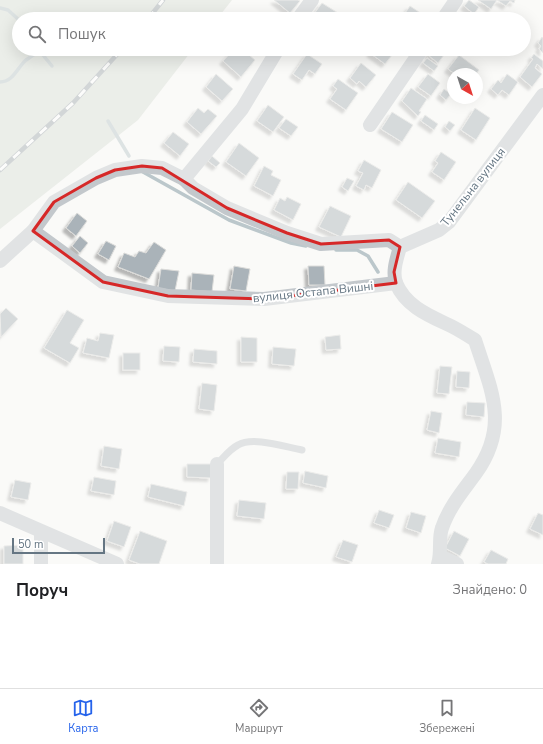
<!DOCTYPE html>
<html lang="uk">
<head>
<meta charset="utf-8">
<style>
  body { margin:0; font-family:"Nunito Sans",sans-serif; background:#f6f6f6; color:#202124 }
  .compass { position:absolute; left:447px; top:68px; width:36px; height:36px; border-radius:50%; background:#fff; box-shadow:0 4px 16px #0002; rotate:141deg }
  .scale { position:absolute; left:12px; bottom:10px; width:93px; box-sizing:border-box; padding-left:4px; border:2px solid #657683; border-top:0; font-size:11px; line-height:14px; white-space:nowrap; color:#657683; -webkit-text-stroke:3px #fff; paint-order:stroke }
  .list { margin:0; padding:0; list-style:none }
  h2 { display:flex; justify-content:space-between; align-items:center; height:52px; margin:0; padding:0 16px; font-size:17px }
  h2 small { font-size:13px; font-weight:400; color:#757577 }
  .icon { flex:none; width:22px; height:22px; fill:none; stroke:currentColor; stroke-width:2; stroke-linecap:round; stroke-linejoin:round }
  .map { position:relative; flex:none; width:543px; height:564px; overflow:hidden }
  .search { position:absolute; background:#fff; box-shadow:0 4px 16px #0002; left:12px; right:12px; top:12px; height:44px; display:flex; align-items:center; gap:10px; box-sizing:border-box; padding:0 14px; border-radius:22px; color:#757577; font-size:15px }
  .sheet { height:124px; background:#fff }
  nav { display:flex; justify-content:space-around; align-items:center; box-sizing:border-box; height:56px; border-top:1px solid #e0e0e0; background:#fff; font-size:11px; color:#757577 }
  nav a { display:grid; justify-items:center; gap:2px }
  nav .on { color:#2563eb }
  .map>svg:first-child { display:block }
  .green { fill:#dadfd7 }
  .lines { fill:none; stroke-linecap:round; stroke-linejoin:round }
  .stream { stroke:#bbc7cb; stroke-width:3.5 }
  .building { fill:#aab3b9; stroke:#dcdcda; filter:url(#shadow) }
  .lane { stroke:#c3c8cc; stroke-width:7 }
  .street { stroke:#c3c8cc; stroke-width:14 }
  .rail-casing { stroke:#a2aab0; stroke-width:4.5 }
  .rail { stroke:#fff; stroke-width:3; stroke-dasharray:9; stroke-linecap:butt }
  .marked { fill:none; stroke:#d62828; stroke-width:3; stroke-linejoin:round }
  .labels { text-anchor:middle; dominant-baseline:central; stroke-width:4; stroke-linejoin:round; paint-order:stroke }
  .street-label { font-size:12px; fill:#657683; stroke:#fff }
</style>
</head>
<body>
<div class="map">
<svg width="543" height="564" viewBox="0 0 543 564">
  <defs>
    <filter id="shadow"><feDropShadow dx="-3.5" dy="3.5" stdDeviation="1" flood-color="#0004"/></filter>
  </defs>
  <rect width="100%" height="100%" fill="#fafaf8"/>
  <!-- green -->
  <path class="green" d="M0 0H232L217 19H19V49H193L138 120 0 229Z"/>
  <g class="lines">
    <!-- stream -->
    <g class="stream">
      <path d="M0 8 8 10 19 20"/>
      <path d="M38 49 52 66"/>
      <path d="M0 82C13 82 17 68 26 60 30 57 35 54 39 52"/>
      <path d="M108 121 129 156"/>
      <path d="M143 172 229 220 291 243 306 246"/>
      <path d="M336 250H357L368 256 378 272"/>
    </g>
  </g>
  <!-- building -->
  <g class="building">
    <path d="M274 0H298L300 1 290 13Z"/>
    <path d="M469 0 479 7 474 14 464 6Z"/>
    <path d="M478 0H515L514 3 510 1 506 6 497 0 491 9Z"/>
    <path d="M322 3 338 13 334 19 311 18Z"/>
    <path d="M410 6 425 16 423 19H401Z"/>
    <path d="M542 37 543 38V53L539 49 541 46 538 43Z"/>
    <path d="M234 49H242L255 60 241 77 223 61Z"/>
    <path d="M374 49H384L392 55 385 64 370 53Z"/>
    <path d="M433 49H436L444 55 438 63 428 55Z"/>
    <path d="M307 54 322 64 315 74 309 70 302 80 293 74Z"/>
    <path d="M534 54 543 61V69L537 64 535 68 542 74 532 87 520 77 533 59 531 58Z"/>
    <path d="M459 55 479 70 476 74H455L448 69Z"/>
    <path d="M427 58 438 66 434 71 423 63Z"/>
    <path d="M361 63 376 75 366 87 359 81 357 84 350 78Z"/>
    <path d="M216 74 233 89 222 101 206 87Z"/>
    <path d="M428 74 440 83 431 96 418 87Z"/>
    <path d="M507 74 518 82 509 95 502 90 498 95 491 89 498 80 501 83Z"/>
    <path d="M338 79 358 93 346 110 330 99 337 89 333 86Z"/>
    <path d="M411 88 427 99 419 111 421 112 418 116 402 101Z"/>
    <path d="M444 89 451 94 446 100 440 95Z"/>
    <path d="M268 105 284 117 273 132 257 121Z"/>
    <path d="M198 108 204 113 208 109 217 116 201 134 187 122Z"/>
    <path d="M475 108 490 118 476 140 461 130Z"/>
    <path d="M392 112 413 125 402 142 381 129Z"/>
    <path d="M425 115 438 124 434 130 421 121Z"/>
    <path d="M286 119 298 127 291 136 279 128Z"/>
    <path d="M449 121 455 125 450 131 445 127Z"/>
    <path d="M173 132 189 144 180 156 164 143Z"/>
    <path d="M239 143 259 158 246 176 226 162Z"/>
    <path d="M441 152 456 162 444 180 432 172 438 163 435 161Z"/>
    <path d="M212 156 220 163 216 167 208 161Z"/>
    <path d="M364 160 381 170 372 188 366 185 364 190 356 186 363 173 358 171Z"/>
    <path d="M264 166 273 171 271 175 281 180 273 196 254 186Z"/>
    <path d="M347 178 354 181 348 191 342 187Z"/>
    <path d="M408 182 435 201 422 218 396 200Z"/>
    <path d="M287 197 301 204 293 220 274 210 280 198 285 201Z"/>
    <path d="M330 206 351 216 341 237 319 227Z"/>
    <path d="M77 213 87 221 76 236 66 228Z"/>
    <path d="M80 236 88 243 80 253 72 246Z"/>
    <path d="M106 241 116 246 109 260 98 254Z"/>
    <path d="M154 242 166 250 149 279 118 267 124 253 135 257 139 251 146 253Z"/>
    <path d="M234 266 250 269 246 291 230 289Z"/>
    <path d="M308 266H324L325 285H309Z"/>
    <path d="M161 269 179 271 175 291 158 288Z"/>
    <path d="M192 273 214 275 212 292 191 290Z"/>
    <path d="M6 308 18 319 1 337 0 314Z"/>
    <path d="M67 310 84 320 70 343 79 348 70 363 44 348Z"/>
    <path d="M100 333 114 335 109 358 83 353 87 338 98 341Z"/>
    <path d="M340 335 341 349 326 350 325 337Z"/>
    <path d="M241 337 257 338V362H241Z"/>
    <path d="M164 346 180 347 179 362 163 361Z"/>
    <path d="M273 347 296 349 294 366 272 364Z"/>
    <path d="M194 349 217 351V364L193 362Z"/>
    <rect x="123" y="353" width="17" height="17"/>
    <path d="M440 366 452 367 449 394 437 393Z"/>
    <path d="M457 371 470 372 469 388 456 387Z"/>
    <path d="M202 383 217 385 214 411 199 409Z"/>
    <path d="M467 402 485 403 484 417 466 415Z"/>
    <path d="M431 411 442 413 439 433 427 430Z"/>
    <path d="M438 438 461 442 459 457 435 453Z"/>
    <path d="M104 446 122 449 119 469 101 466Z"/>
    <path d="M187 464H212L211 478 187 477Z"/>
    <path d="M305 471 328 476 326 488 303 483Z"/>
    <path d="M287 472H299L298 489H286Z"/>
    <path d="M94 477 116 481 114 495 91 491Z"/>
    <path d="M15 480 31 483 28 500 11 497Z"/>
    <path d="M151 484 187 492 184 506 148 497Z"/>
    <path d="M239 500 266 503 264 519 237 516Z"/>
    <path d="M379 510 394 515 389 528 374 523Z"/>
    <path d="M411 512 426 516 421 533 406 528Z"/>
    <path d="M538 513 543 515V535L530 529Z"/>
    <path d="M114 521 131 527 124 547 107 541Z"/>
    <path d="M140 531 167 541 159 564H140L129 560Z"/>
    <path d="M454 531 469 539 460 556 445 548Z"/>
    <path d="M343 540 358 545 352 562 336 557Z"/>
    <path d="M23 545V564H4V546Z"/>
    <path d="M491 550 508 559 506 564H488L484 562Z"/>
  </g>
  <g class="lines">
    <!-- lane -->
    <path class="lane" d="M217 464C223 458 230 449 238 445 253 436 285 447 302 450"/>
    <!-- street -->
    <g class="street">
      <path d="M298 19 312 0"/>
      <path d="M443 19 456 0"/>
      <path d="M370 125 422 49"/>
      <path d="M184 179 242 109 278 49"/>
      <path d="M33 231 103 282 168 296 264 299 396 283"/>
      <path d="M400 247C397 258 392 271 396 283 406 307 430 316 451 326 459 330 467 335 475 340 491 390 510 425 476 473 463 491 449 507 442 528 438 539 442 552 438 564"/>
      <path d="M400 247 439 230 449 222 543 95"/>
      <path d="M0 261 33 231 54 202 96 178 115 170 142 166 162 168 184 179 193 188 227 208 287 233 321 244 389 240 400 247"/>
      <path d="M0 513 117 564"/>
      <path d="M41 532V564"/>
      <path d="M440 556 457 564"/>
      <path d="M217 564V464"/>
    </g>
    <!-- rail casing -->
    <g class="rail-casing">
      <g id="rail">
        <path d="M148 19 163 0"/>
        <path d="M0 170 73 103 122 49"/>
      </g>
    </g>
    <!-- rail -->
    <use href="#rail" class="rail"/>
  </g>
  <!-- marked area -->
  <path d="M0 0H543V564H0ZM142 166 162 168 227 208 287 233 321 244 389 240 400 247 394 272 396 283 264 299 168 296 103 282 33 231 54 202 96 178 115 170Z" fill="#fafaf8" fill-opacity=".55" fill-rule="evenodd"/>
  <path class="marked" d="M142 166 162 168 227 208 287 233 321 244 389 240 400 247 394 272 396 283 264 299 168 296 103 282 33 231 54 202 96 178 115 170Z"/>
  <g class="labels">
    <!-- street labels -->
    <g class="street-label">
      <text transform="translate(473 187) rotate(-52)">Тунельна вулиця</text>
      <text transform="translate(313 292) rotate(-6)">вулиця Остапа Вишні</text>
    </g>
  </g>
</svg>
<svg class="compass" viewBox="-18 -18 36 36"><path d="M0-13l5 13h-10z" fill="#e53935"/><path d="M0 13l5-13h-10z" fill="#757577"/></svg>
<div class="scale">50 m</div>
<div class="search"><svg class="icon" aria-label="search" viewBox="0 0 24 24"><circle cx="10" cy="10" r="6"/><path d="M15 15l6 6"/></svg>Пошук</div>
</div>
<section class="sheet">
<h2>Поруч<small>Знайдено: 0</small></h2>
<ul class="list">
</ul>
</section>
<nav>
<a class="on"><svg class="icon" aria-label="map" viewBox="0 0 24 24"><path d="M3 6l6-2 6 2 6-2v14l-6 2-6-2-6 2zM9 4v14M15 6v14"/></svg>Карта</a>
<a><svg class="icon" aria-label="directions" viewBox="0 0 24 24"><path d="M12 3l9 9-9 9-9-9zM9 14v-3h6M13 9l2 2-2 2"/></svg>Маршрут</a>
<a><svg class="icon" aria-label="saved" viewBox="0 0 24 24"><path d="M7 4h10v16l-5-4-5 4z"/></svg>Збережені</a>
</nav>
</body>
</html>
